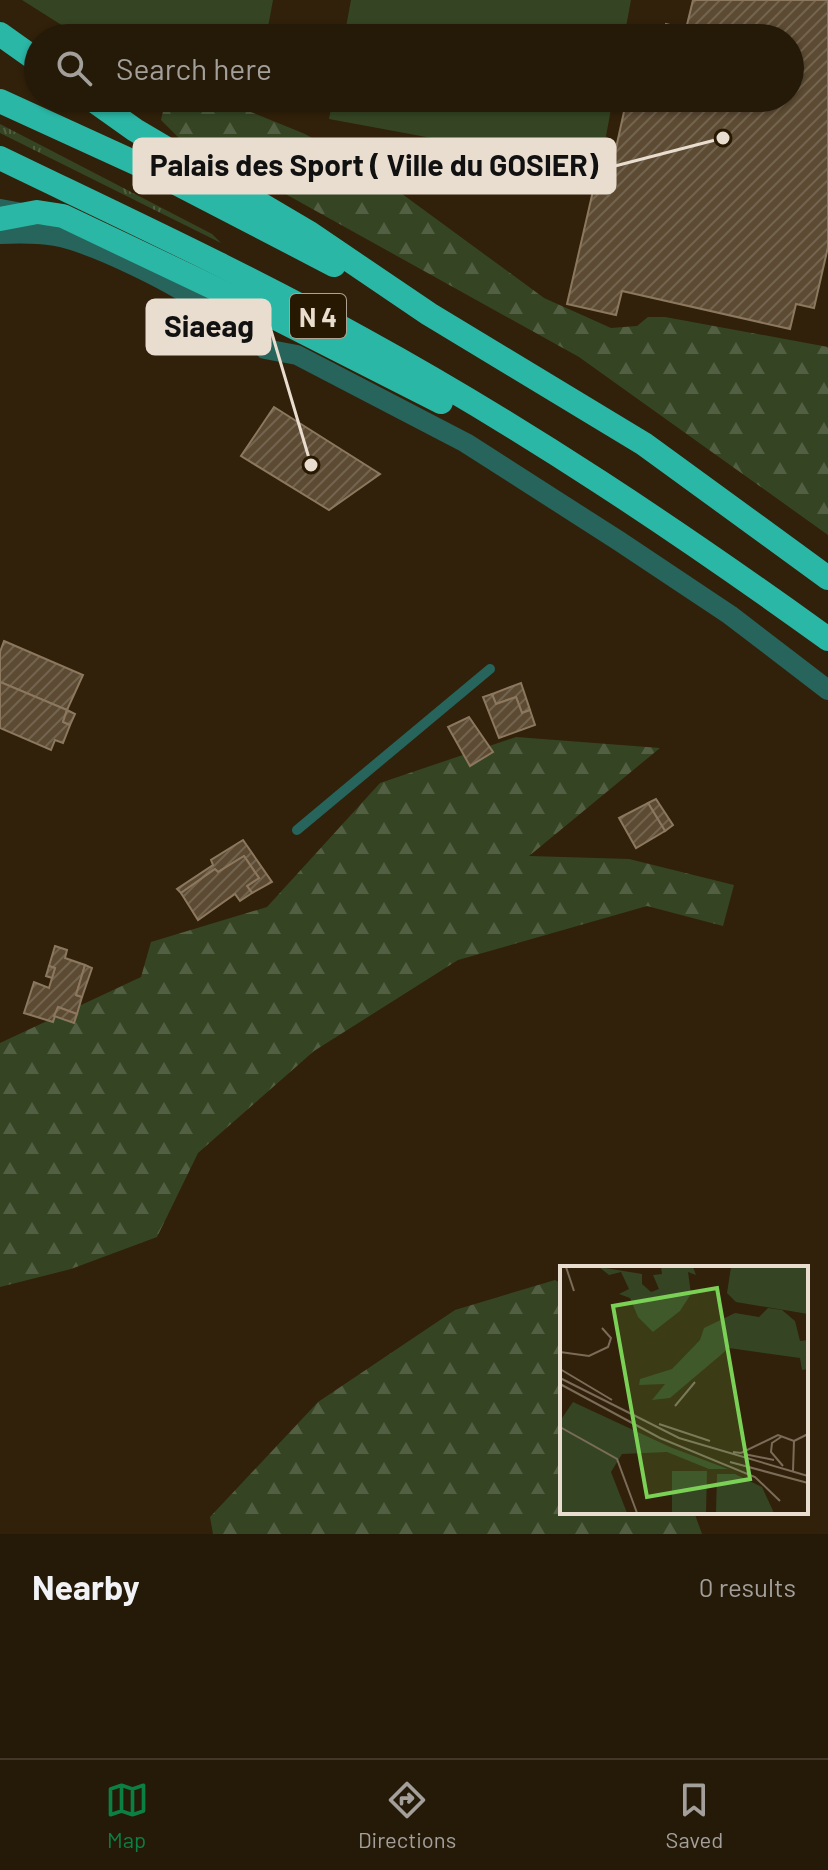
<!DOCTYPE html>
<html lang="en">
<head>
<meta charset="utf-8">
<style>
  body { margin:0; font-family:Barlow,sans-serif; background:#312616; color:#f1f3f6 }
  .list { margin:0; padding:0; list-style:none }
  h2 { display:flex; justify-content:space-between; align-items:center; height:104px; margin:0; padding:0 32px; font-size:34px }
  h2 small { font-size:26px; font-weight:400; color:#a3a09c }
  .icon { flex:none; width:44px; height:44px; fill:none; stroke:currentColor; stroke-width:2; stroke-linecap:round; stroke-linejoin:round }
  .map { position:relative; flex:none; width:828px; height:1534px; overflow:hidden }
  .search { position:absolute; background:#251908; box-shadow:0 2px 6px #0004; left:24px; right:24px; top:24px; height:88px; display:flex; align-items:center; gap:20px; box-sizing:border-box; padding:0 28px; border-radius:44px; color:#a3a09c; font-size:30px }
  .sheet { height:224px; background:#251908 }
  nav { display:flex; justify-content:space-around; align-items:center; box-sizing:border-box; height:112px; border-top:2px solid #423829; background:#251908; font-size:22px; color:#a3a09c }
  nav a { display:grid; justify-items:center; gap:4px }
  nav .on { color:#0b8043 }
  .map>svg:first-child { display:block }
  .grass { fill:url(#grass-tufts) }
  .forest { fill:url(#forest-firs) }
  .garden { fill:#354523 }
  .building { fill:url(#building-hatch); stroke:#8c785f; stroke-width:2 }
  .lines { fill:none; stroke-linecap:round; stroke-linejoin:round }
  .lane { stroke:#26645c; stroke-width:10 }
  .street { stroke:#26645c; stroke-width:20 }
  .highway { stroke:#2bb7a6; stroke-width:24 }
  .labels { text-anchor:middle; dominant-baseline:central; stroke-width:6; stroke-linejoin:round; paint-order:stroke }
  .shield { fill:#271802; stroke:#aea292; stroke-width:2 }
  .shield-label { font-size:26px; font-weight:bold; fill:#e8ddcf }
  .inset-road { fill:none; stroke:#7a6c59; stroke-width:2 }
  .view { fill:#7bd156; fill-opacity:0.15; stroke:#7bd156; stroke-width:4 }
  .inset-edge { fill:none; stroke:#e8ddcf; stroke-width:4 }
  .leader { fill:none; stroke:#e8ddcf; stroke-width:3 }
  .callout-dot { fill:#e8ddcf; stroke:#271802; stroke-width:3 }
  .callout { fill:#e8ddcf; stroke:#e8ddcf; stroke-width:3 }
  .callout-label { font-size:30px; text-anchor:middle; font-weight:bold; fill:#111 }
</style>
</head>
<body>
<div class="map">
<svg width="828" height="1534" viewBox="0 0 828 1534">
  <defs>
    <pattern id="grass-tufts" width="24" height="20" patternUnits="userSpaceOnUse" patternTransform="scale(2)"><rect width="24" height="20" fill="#354523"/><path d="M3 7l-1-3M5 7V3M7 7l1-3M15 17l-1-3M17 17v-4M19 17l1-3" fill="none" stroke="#525f42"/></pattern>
    <pattern id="forest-firs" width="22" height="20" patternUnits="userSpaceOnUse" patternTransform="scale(2)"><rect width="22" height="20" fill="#354523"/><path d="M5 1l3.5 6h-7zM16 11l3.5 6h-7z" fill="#525f42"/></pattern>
    <pattern id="building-hatch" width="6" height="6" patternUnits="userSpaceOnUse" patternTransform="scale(2)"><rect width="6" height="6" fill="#5c4a32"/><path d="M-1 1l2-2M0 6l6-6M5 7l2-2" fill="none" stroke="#73644f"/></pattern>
  </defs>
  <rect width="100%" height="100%" fill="#31210a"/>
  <!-- grass -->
  <path class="grass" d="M0 124 212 234 221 243 0 133Z"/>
  <!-- forest -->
  <g class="forest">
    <path d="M178 102H204L246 110 305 134 368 169 544 298 611 328 637 326 648 317H665L828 347V535L579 357 280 191 181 140 161 120 164 107Z"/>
    <path d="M516 737 660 748 529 856 629 859 734 885 723 926 647 906 458 960 314 1051 198 1153 157 1237 71 1269 0 1287V1043L141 977 151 942 267 907 380 783Z"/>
    <path d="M555 1280 562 1284V1512H694L702 1534H213L210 1517 318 1402 455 1310Z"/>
  </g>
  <!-- garden -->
  <g class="garden">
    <path d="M22 0H273L266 38H82Z"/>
    <path d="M351 0H631L624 38H344Z"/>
    <path d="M333 98H613L600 169 329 119Z"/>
  </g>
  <!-- building -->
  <g class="building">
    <path d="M693 0H828V247L814 308 796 304 790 329 622 291 616 315 567 304 596 178 609 180 627 98H790V38H663L666 24 686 29Z"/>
    <path d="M274 407 380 474 329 510 241 456Z"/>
    <path d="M4 641 83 675 67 710 0 682V652Z"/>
    <path d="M0 682 67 710 63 722 70 725 63 743 55 740 51 750 0 728Z"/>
    <path d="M521 683 530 710 522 713 516 697 496 704 492 694Z"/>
    <path d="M492 694 496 704 516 697 522 713 530 710 535 725 499 738 483 697Z"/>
    <path d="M67 710 75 714 70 725 63 722Z"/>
    <path d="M469 717 493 752 470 766 448 727Z"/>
    <path d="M656 799 673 825 665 831 648 803Z"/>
    <path d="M648 803 665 831 636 848 619 818Z"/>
    <path d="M243 840 272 882 252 893 247 886 259 878 244 856 218 872 215 869 181 893 177 889 213 865 211 860Z"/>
    <path d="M244 856 259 878 247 886 252 893 240 901 235 894 198 920 181 893 215 869 218 872Z"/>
    <path d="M55 946 67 950 65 958 85 965 76 995 82 997 77 1014 58 1007 53 1022 24 1013 34 982 49 988 55 968 49 966Z"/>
    <path d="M85 965 92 968 82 997 76 995Z"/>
    <path d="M49 966 55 968 52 978 46 976Z"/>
    <path d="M58 1007 77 1014 74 1023 54 1016Z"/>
  </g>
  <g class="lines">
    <!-- lane -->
    <g class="lane">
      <path d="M0 204 22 208"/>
      <path d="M297 830 490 669"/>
    </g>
    <!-- street -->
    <g class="street">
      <path d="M0 234C19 233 37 233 55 236 93 243 170 281 201 303 213 311 223 322 234 332L250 305"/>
      <path d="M265 349 297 355 466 443 619 541 730 615 828 690"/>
    </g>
    <!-- highway -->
    <g class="highway">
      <path d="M0 34 38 61"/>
      <path d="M90 98 135 130 308 232 429 314 644 444 828 578"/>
      <path d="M0 101 151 170 334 265"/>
      <path d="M0 158C122 217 245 274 364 340 526 429 678 531 828 639"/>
      <path d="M0 219 37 212 63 216 250 305 441 402"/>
    </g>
  </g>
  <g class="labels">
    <!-- shield labels -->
    <rect class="shield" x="290" y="294" width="56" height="44" rx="6"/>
    <g class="shield-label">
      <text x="318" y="316">N 4</text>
    </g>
  </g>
  <!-- overview -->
  <g transform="translate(560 1266)">
    <rect width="248" height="248" fill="#31210a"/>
    <path d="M39 1 82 8V18L91 26 99 23 93 9 102 8 101 1H133L136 9 128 6 131 28 120 45 93 66 78 51 70 32 59 28 69 23 61 6 49 9ZM171 1H248V48L176 36 167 27ZM208 42 222 44 235 55 240 75 248 74V103L242 104 240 92 169 82 110 132 92 134 105 118 79 119 80 113 112 103 140 74 144 62 175 47 199 51ZM13 136 110 181 168 203H149L107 186 62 188 51 206 67 247H0V155Z" fill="#354523"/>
    <path d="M112 205H147L146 247H112ZM157 208H175L202 221 214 247H156Z" fill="#354523"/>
    <path class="inset-road" d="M6 1 14 25M0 86 29 90 48 81 51 72 42 62M0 103 52 134M0 112 119 172 248 210M0 118 100 172 195 211 220 235M115 140 135 116M99 158 150 175M0 161 57 193 77 247M221 171 212 177 211 186 223 200M173 186 181 187 218 169 234 175M184 188 214 194M170 196 248 217M233 205 234 175 248 168"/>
    <path class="view" d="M157 22 190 213 87 231 53 40Z"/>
    <rect width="248" height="248" class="inset-edge"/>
  </g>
  <!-- callouts -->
  <path class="leader" d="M723 138L615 166M311 465L270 327"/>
  <g class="callout-dot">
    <circle cx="723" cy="138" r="8"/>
    <circle cx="311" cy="465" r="8"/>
  </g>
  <g class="callout">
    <rect x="134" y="139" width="481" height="54" rx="8"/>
    <rect x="147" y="300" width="123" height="54" rx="8"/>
  </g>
  <g class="callout-label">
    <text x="374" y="176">Palais des Sport ( Ville du GOSIER)</text>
    <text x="209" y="337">Siaeag</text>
  </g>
</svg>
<div class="search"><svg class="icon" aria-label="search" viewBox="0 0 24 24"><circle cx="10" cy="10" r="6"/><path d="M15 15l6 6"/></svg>Search here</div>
</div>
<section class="sheet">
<h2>Nearby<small>0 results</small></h2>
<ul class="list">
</ul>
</section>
<nav>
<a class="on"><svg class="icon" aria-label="map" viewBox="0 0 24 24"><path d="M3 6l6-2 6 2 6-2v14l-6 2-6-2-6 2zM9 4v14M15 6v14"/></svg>Map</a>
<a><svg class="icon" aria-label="directions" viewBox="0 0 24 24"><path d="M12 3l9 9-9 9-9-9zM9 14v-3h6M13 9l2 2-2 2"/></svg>Directions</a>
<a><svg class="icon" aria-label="saved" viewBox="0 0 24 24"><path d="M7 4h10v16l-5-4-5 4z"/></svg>Saved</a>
</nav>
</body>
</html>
